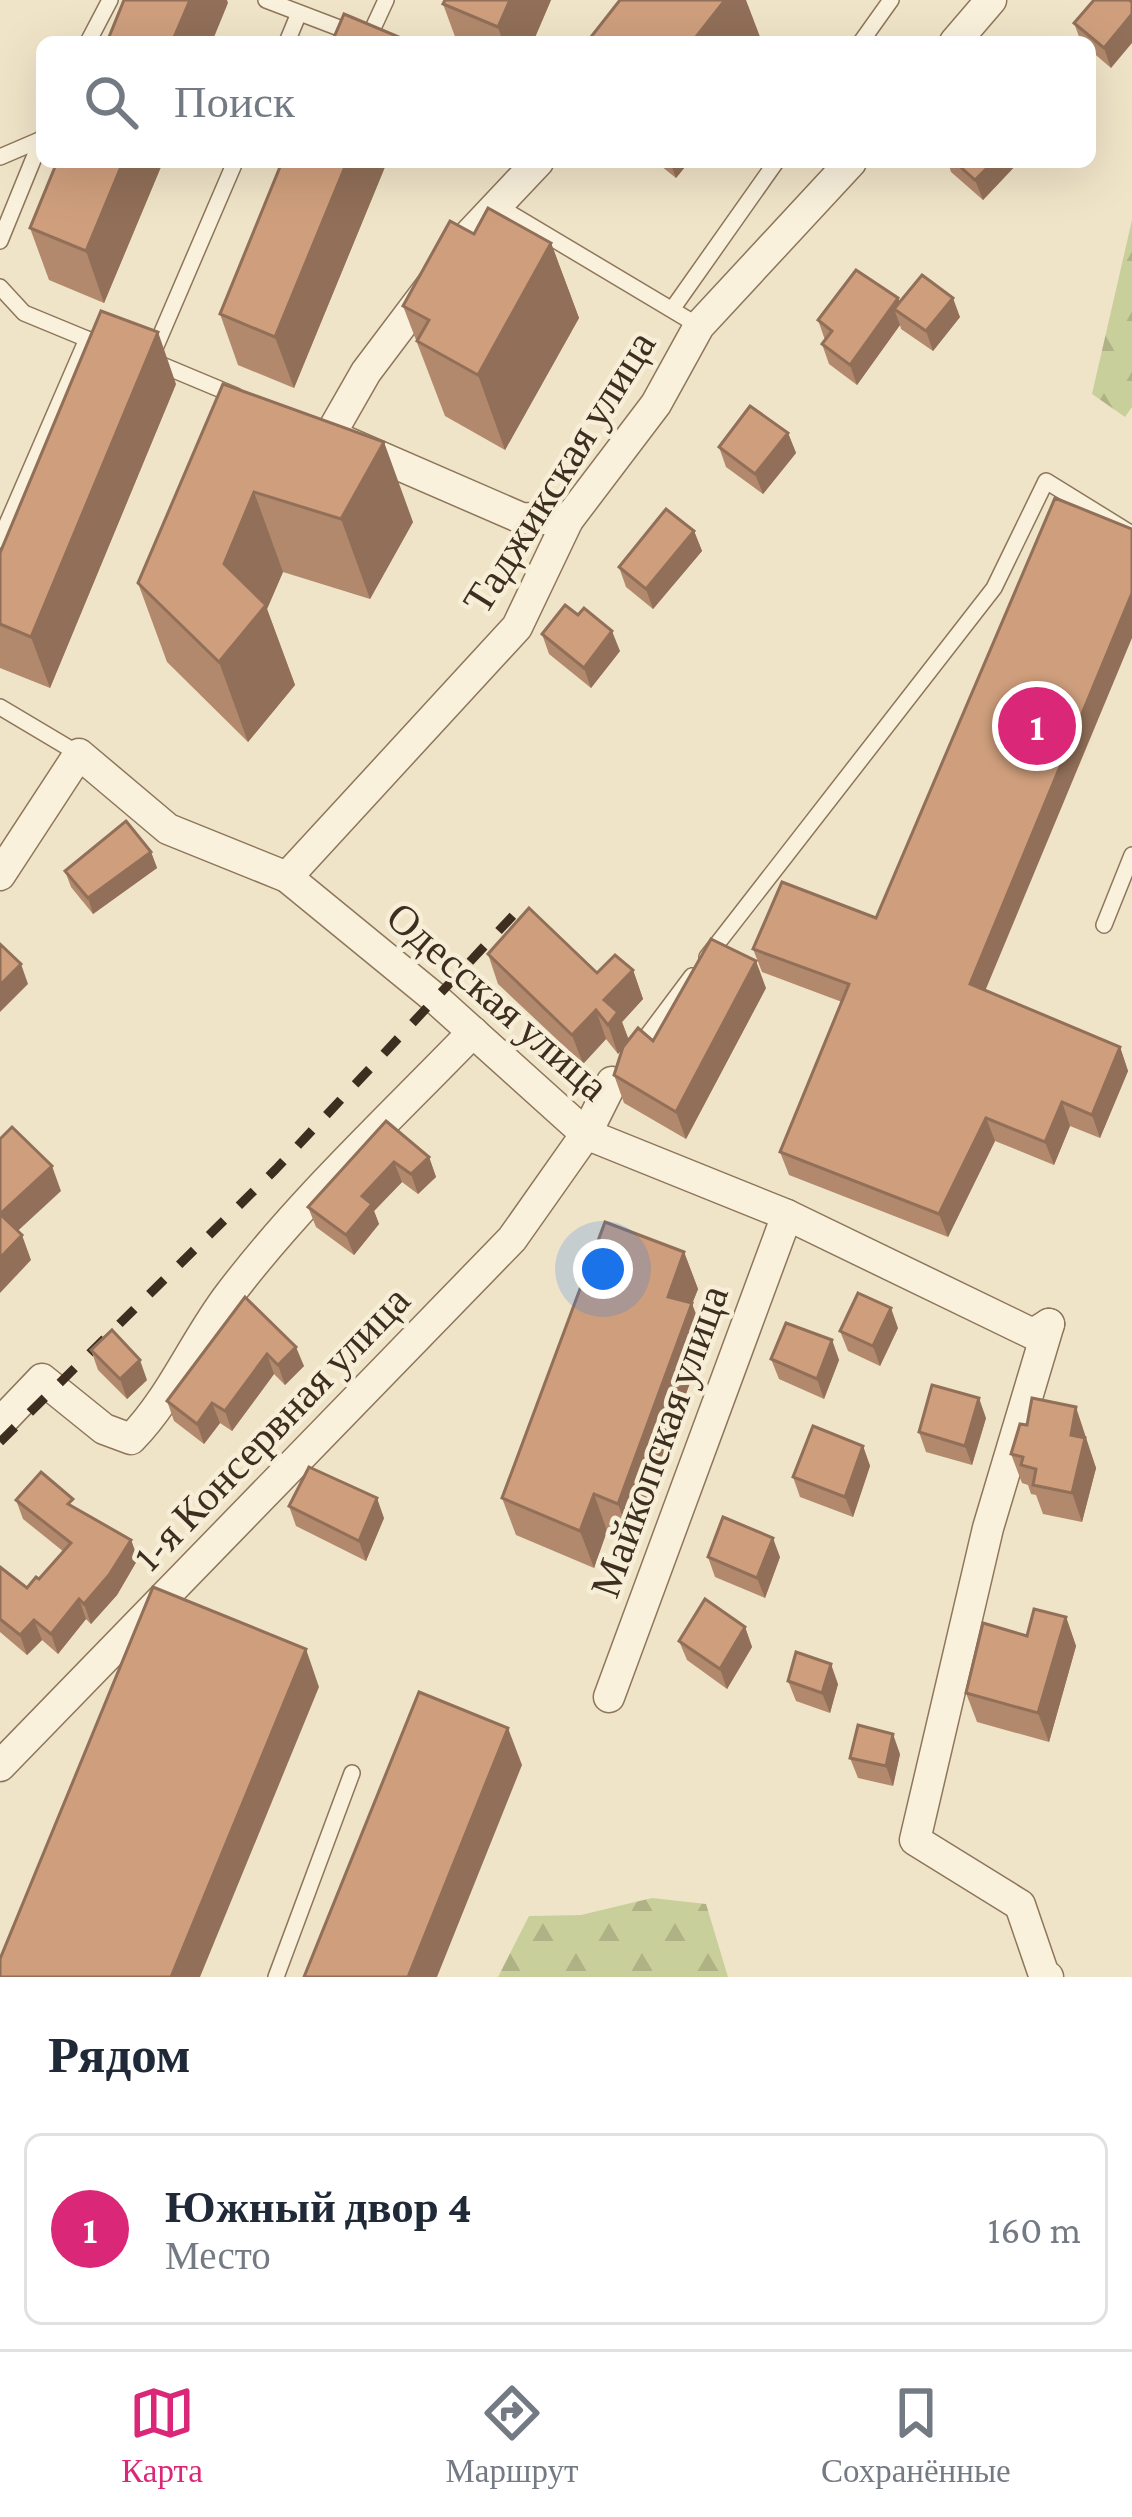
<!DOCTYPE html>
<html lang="ru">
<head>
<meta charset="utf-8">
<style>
  body { margin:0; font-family:"Crimson Pro",serif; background:#f2f2f3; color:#1f2937 }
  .you { position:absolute; left:603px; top:1269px; width:42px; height:42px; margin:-30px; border:9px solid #fff; border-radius:50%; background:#1a73e8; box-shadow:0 0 0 18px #1a73e833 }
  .badge { display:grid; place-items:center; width:78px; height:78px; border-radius:50%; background:#db2777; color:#fff; font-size:39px; font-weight:700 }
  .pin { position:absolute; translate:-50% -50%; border:6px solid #fff; box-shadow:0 3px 12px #0006 }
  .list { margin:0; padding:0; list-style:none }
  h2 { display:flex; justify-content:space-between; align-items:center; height:156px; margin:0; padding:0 48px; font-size:51px }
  h2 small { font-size:39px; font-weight:400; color:#747a83 }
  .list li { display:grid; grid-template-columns:78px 1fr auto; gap:36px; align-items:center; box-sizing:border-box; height:192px; margin:0 24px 24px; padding:0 24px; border:3px solid #e0e1e3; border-radius:18px }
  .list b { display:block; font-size:45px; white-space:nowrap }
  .list p { margin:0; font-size:39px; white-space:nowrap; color:#747a83 }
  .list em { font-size:39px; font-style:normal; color:#747a83 }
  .icon { flex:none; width:66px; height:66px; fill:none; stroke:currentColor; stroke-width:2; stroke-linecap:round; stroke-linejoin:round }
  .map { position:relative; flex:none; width:1132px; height:1977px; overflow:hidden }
  .search { position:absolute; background:#fff; box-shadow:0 12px 48px #0002; left:36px; right:36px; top:36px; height:132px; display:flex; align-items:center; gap:30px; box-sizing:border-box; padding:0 42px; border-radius:18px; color:#747a83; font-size:45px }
  .sheet { height:372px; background:#fff }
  nav { display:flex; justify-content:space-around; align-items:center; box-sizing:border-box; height:168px; border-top:3px solid #e0e1e3; background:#fff; font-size:33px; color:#747a83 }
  nav a { display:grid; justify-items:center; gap:6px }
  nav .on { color:#db2777 }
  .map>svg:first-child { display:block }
  .forest { fill:url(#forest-firs) }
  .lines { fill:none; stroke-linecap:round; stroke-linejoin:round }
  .lane-casing { stroke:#8d765c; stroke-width:18 }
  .street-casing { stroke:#8d765c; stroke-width:33 }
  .lane { stroke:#faf1dc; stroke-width:15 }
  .street { stroke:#faf1dc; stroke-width:30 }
  .rail { stroke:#3d2e20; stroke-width:9; stroke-dasharray:21 21; stroke-linecap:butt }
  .wall { fill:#b2896c }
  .shaded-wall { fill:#916f58 }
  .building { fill:#cf9f7d; stroke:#916f58; stroke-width:3 }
  .labels { text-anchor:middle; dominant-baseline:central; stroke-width:9; stroke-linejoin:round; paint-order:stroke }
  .street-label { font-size:42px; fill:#3d2e20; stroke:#f7eed8 }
</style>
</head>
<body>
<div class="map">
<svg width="1132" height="1977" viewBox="0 0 1132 1977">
  <defs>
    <pattern id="forest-firs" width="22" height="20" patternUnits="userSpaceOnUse" patternTransform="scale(3)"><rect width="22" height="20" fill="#c9cf9b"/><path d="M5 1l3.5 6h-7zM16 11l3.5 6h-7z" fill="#aeb285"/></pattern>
  </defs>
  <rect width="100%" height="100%" fill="#f0e4c8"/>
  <!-- forest -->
  <g class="forest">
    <path d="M1132 220V407L1125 417 1092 394Z"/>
    <path d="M652 1898 706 1904 728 1977H498L529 1916 581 1915Z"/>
  </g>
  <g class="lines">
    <!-- lane casing -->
    <g class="lane-casing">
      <g id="lane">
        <path d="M266 0 368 39 386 0"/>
        <path d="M88 42 110 0"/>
        <path d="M287 42 299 13"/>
        <path d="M861 42 891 0"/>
        <path d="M0 157 42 139"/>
        <path d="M235 162 150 360 236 396"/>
        <path d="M498 206 699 326"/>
        <path d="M0 241 42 138"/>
        <path d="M0 287 24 313 87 339"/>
        <path d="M673 308 776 162"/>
        <path d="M0 540 87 339 104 345"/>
        <path d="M0 707 79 754"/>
        <path d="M1104 925 1132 855"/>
        <path d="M707 957 994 588 1046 481 1132 534"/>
        <path d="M638 1048 692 976"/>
        <path d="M276 1977 352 1773"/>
      </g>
    </g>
    <!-- street casing -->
    <g class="street-casing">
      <g id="street">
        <path d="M955 42 991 0"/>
        <path d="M538 162 470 234 366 372 330 435 521 518 568 520"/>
        <path d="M0 875 79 754 168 829 287 877 436 999 586 1134 787 1215 1033 1334 1049 1324"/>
        <path d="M287 877 517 627 568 520 656 404 699 326 851 162"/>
        <path d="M0 1423 42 1379 104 1429 131 1439C172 1397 194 1341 229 1295 302 1199 390 1118 473 1032"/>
        <path d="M609 1697 787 1215"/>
        <path d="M0 1766 512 1239 586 1134 612 1082"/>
        <path d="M1048 1977 1044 1975 1020 1905 915 1840 988 1528 1049 1324"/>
      </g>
    </g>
    <!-- lane -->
    <use href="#lane" class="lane"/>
    <!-- street -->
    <use href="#street" class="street"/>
    <!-- rail -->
    <path class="rail" d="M0 1442 276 1169 521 907"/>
  </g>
  <!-- wall -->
  <g class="wall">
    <path d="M445 0H551L533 42H457L443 4Z"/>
    <path d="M1132 2 1111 68 1090 50V42H1081L1074 23Z"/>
    <path d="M57 162H163L104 303 49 280 30 228Z"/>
    <path d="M282 162H387L294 388 238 365 220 314Z"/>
    <path d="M656 162H689L676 178Z"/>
    <path d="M948 162H1019L983 200 951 172Z"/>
    <path d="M474 234 551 243 579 318 505 450 445 416 403 306Z"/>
    <path d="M898 298 900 302 960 317 933 351 901 329 900 325 857 385 829 364 822 344 825 340 818 320Z"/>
    <path d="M176 384 50 688 0 668V553Z"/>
    <path d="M223 384 413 522 370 599 283 572 267 609 295 685 248 742 167 662 138 583Z"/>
    <path d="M788 433 796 453 763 494 726 467 719 447Z"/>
    <path d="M694 531 702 551 653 609 626 587 619 567Z"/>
    <path d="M542 634 620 651 591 688 549 654Z"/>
    <path d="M151 852 157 868 93 914 71 887 65 871Z"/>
    <path d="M753 949 985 991 1120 1047 1128 1071 1100 1138 1070 1126 1054 1165 995 1141 948 1237 789 1175 780 1152 842 1002 762 972Z"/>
    <path d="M488 954 597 973 633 970 643 999 622 1022 629 1040 653 1041 766 988 686 1139 624 1103 614 1075 623 1048 618 1054 606 1039 583 1064 498 984Z"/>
    <path d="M386 1121 429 1157 436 1177 418 1194 402 1182 374 1211 379 1224 354 1255 316 1227 308 1207Z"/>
    <path d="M684 1252 698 1289 692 1304 706 1340 631 1541 607 1531 594 1568 516 1535 502 1498Z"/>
    <path d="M245 1297 304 1366 285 1385 274 1374 232 1431 220 1423 204 1444 174 1421 167 1401Z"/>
    <path d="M898 1328 880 1366 848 1351 840 1331Z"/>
    <path d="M832 1340 839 1360 824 1399 779 1379 771 1359Z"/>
    <path d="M91 1350 147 1380 127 1399 98 1370Z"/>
    <path d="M986 1418 972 1465 926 1452 919 1432Z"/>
    <path d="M1086 1436V1440L1096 1468 1082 1522 1043 1514 1036 1495 1031 1494 1028 1485 1022 1483 1011 1454Z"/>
    <path d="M863 1446 870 1466 853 1517 800 1497 793 1477Z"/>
    <path d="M16 1500 76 1509 131 1540 138 1559 117 1595 91 1624 86 1619 58 1654 42 1640 27 1655 0 1632V1567L27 1588 39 1579 64 1552 23 1519Z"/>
    <path d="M289 1506 384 1518 366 1561 296 1526Z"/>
    <path d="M708 1557H780L765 1598 715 1577Z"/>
    <path d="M1066 1617 1076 1646 1049 1742 977 1722 966 1693 1027 1636Z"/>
    <path d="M745 1627 752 1647 727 1689 687 1660 679 1641Z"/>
    <path d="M788 1681 838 1684 830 1713 796 1701Z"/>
    <path d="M900 1754 893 1786 858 1778 850 1758Z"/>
  </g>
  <!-- shaded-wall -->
  <g class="shaded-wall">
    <path d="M190 0H227L228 3 212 42H172Z"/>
    <path d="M510 0H551L533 42H503L498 27Z"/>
    <path d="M725 0H746L762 42H692Z"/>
    <path d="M1132 14V43L1111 68 1104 48Z"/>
    <path d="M123 162H163L104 303 86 251Z"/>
    <path d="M347 162H387L294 388 275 337Z"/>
    <path d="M670 162H689L676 178Z"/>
    <path d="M993 162H1019L983 200 975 180Z"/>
    <path d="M551 243 579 318 505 450 478 375Z"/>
    <path d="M898 298 905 316 894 309 900 325 857 385 850 365Z"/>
    <path d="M953 298 960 317 933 351 926 331Z"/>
    <path d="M158 332 176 384 50 688 31 637Z"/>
    <path d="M788 433 796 453 763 494 755 474Z"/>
    <path d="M384 442 413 522 370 599 341 519Z"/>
    <path d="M254 492 283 572 267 609 295 685 248 742 219 662 224 564Z"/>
    <path d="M694 531 702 551 653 609 646 589Z"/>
    <path d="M1132 593V638L978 1008 970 984Z"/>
    <path d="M612 631 620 651 591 688 584 668Z"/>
    <path d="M151 852 157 868 93 914 88 898Z"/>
    <path d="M756 961 766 988 686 1139 676 1112Z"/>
    <path d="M21 964 28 984 0 1012V985Z"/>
    <path d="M633 970 643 999 622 1022 629 1041 618 1054 608 1025 604 1000Z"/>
    <path d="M596 1010 606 1039 583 1064 572 1035Z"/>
    <path d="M1120 1047 1128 1071 1100 1138 1092 1115Z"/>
    <path d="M1062 1102 1070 1126 1054 1165 1045 1142Z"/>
    <path d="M986 1118 995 1141 948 1237 939 1214Z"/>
    <path d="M429 1157 436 1177 418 1194 411 1174Z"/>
    <path d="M394 1162 402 1182 374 1211 379 1224 354 1255 346 1235 362 1196Z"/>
    <path d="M52 1166 61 1191 9 1239 0 1214Z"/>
    <path d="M22 1235 31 1260 0 1293V1258Z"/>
    <path d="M684 1252 698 1289 692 1304 706 1340 631 1541 618 1504 668 1297Z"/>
    <path d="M891 1308 898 1328 880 1366 873 1346Z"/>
    <path d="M832 1340 839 1360 824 1399 817 1379Z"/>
    <path d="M296 1347 304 1366 285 1385 278 1365Z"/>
    <path d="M267 1354 274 1374 232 1431 225 1411Z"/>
    <path d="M140 1360 147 1380 127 1399 120 1379Z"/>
    <path d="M979 1398 986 1418 972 1465 965 1446Z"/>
    <path d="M212 1403 220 1423 204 1444 197 1424Z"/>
    <path d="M1076 1407 1096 1468 1082 1522 1072 1493 1071 1435Z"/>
    <path d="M863 1446 870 1466 853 1517 845 1497Z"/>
    <path d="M594 1494 607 1531 594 1568 580 1531Z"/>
    <path d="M377 1498 384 1518 366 1561 359 1541Z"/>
    <path d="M773 1538 780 1557 765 1598 757 1578Z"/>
    <path d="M131 1540 138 1559 117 1595 91 1624 84 1604Z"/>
    <path d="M79 1599 86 1619 58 1654 51 1634Z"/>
    <path d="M1066 1617 1076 1646 1049 1742 1038 1713Z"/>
    <path d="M34 1620 42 1640 27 1655 20 1635Z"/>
    <path d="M745 1627 752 1647 727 1689 720 1669Z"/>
    <path d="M306 1649 319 1687 200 1977H171Z"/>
    <path d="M831 1664 838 1684 830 1713 822 1693Z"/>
    <path d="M508 1728 522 1765 437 1977H408Z"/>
    <path d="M893 1734 900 1754 893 1786 886 1766Z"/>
  </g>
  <!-- building -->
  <g class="building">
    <path d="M124 0H190L172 42H107Z"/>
    <path d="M445 0H510L498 27 443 4Z"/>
    <path d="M620 0H725L692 42H587Z"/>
    <path d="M1094 0H1129L1132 2V14L1104 48 1074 23Z"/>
    <path d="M344 14 399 37 397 42H332Z"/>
    <path d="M57 162H123L86 251 30 228Z"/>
    <path d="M282 162H347L275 337 220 314Z"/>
    <path d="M955 162H993L975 180Z"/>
    <path d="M488 208 551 243 478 375 417 341 429 320 403 306 450 221 474 234Z"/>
    <path d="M856 270 898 298 850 365 822 344 832 331 818 320Z"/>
    <path d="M922 275 953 298 926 331 894 309Z"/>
    <path d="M101 311 158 332 31 637 0 624V553Z"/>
    <path d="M223 384 384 442 341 519 254 492 224 564 266 605 219 662 138 583Z"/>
    <path d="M750 406 788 433 755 474 719 447Z"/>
    <path d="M1055 498 1132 529V593L970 984 1120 1047 1092 1115 1062 1102 1045 1142 986 1118 939 1214 780 1152 849 984 753 949 782 882 876 918Z"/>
    <path d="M666 509 694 531 646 589 619 567Z"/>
    <path d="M565 605 578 615 584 608 612 631 584 668 542 634Z"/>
    <path d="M126 821 151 852 88 898 65 871Z"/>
    <path d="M529 908 597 973 615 955 633 970 604 1000 618 1012 608 1025 596 1010 572 1035 488 954Z"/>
    <path d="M711 939 756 961 676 1112 614 1075 623 1047 638 1028 653 1041Z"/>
    <path d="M0 944 21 964 0 985Z"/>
    <path d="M386 1121 429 1157 411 1174 394 1162 362 1196 372 1204 346 1235 308 1207Z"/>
    <path d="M12 1127 52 1166 0 1214 22 1235 0 1258V1139Z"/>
    <path d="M605 1222 684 1252 668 1297 692 1303 618 1504 594 1494 580 1531 502 1498Z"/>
    <path d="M858 1293 891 1308 873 1346 840 1331Z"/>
    <path d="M245 1297 296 1347 278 1365 267 1354 225 1411 212 1403 197 1424 167 1401Z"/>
    <path d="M786 1323 832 1340 817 1379 771 1359Z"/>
    <path d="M112 1330 140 1360 120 1379 91 1350Z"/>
    <path d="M932 1385 979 1398 965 1446 919 1432Z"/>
    <path d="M1032 1398 1076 1407 1071 1435 1085 1438 1072 1493 1033 1485 1036 1469 1021 1465 1023 1457 1011 1454 1020 1424 1027 1425Z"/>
    <path d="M813 1426 863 1446 845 1497 793 1477Z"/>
    <path d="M309 1467 377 1498 359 1541 289 1506Z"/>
    <path d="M41 1472 73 1499 68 1504 131 1540 109 1575 84 1604 79 1599 51 1634 34 1620 20 1635 0 1619V1567L27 1588 36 1577 39 1579 71 1543 16 1500Z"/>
    <path d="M723 1517 773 1538 757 1578 708 1557Z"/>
    <path d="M153 1587 306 1649 171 1977H0V1959Z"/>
    <path d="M705 1599 745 1627 720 1669 679 1641Z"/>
    <path d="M1034 1609 1066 1617 1038 1713 966 1693 983 1623 1027 1636Z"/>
    <path d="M796 1652 831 1664 822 1693 788 1681Z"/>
    <path d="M419 1692 508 1728 408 1977H304Z"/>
    <path d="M858 1725 893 1734 886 1766 850 1758Z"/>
  </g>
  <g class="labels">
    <!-- street labels -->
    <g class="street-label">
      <text transform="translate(559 472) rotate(-58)">Таджикская улица</text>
      <text transform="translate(498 1001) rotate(41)">Одесская улица</text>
      <text transform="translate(271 1428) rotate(-46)">1-я Консервная улица</text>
      <text transform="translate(659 1441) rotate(-70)">Майкопская улица</text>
    </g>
  </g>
</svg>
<div class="you"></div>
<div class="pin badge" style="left:1037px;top:726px">1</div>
<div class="search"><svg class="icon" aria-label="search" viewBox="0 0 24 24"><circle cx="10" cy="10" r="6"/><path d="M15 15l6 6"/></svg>Поиск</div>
</div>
<section class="sheet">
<h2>Рядом<small></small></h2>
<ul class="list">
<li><span class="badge">1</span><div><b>Южный двор 4</b><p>Место</p></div><em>160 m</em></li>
</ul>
</section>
<nav>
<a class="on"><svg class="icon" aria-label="map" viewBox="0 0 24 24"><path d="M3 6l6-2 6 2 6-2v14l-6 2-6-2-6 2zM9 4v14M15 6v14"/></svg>Карта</a>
<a><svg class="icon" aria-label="directions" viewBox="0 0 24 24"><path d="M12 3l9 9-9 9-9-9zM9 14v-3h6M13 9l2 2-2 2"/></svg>Маршрут</a>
<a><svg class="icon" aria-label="saved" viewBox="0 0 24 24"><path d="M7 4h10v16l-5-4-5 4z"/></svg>Сохранённые</a>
</nav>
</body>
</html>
